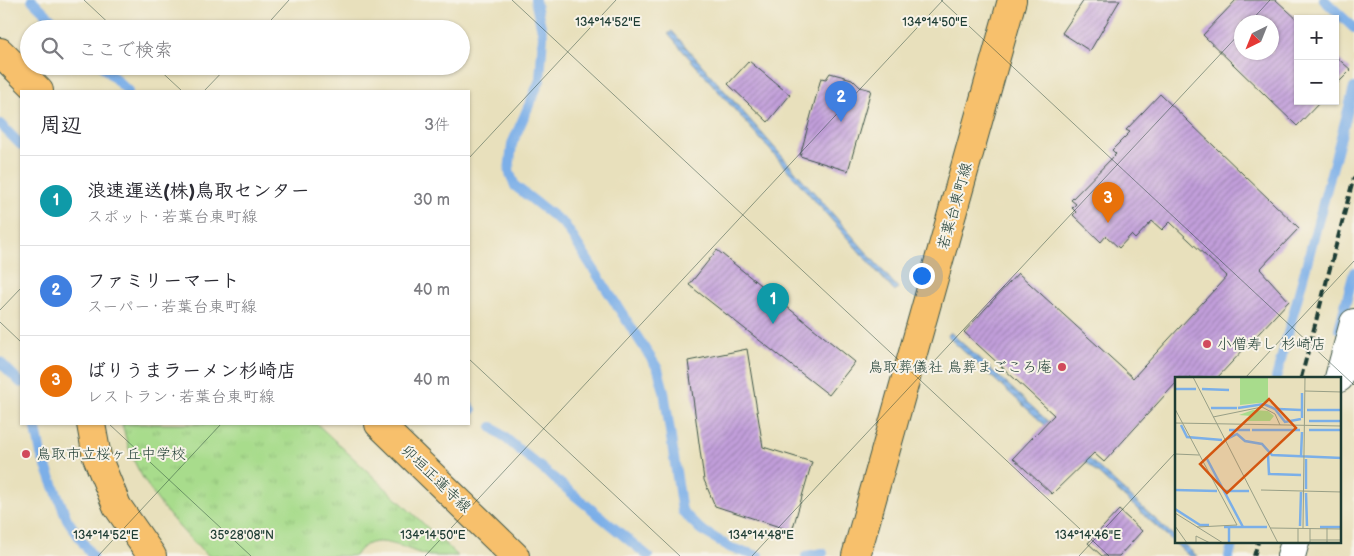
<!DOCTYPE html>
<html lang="ja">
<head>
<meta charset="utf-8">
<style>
  body { margin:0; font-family:"Balsamiq Sans","Klee One",sans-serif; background:#f7f7f7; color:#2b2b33 }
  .controls { position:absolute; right:15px; top:15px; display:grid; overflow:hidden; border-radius:0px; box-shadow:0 1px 4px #0004 }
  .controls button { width:45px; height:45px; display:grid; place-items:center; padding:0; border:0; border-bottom:1px solid #e1e1e2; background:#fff; color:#2b2b33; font:25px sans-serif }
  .compass { position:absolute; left:1234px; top:15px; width:45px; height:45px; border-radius:50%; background:#fff; box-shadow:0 1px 4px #0004; rotate:223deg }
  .you { position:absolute; left:921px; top:275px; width:18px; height:18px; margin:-12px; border:4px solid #fff; border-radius:50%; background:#1a73e8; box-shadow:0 0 0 8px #1a73e833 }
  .badge { display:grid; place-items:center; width:32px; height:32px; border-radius:50%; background:#d1495b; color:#fff; font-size:16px; font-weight:700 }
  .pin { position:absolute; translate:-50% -41px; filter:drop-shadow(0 1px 2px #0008) }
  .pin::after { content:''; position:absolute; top:26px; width:18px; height:15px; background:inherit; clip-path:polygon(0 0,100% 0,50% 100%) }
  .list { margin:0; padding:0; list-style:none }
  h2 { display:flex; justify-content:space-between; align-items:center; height:65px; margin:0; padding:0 20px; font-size:21px }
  h2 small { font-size:16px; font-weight:400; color:#7c7c81 }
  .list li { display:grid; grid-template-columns:32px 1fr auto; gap:15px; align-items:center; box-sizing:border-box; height:90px; padding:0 20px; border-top:1px solid #e1e1e2 }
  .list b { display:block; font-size:19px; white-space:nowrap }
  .list p { margin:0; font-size:16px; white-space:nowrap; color:#7c7c81 }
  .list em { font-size:16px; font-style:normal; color:#7c7c81 }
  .icon { flex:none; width:28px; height:28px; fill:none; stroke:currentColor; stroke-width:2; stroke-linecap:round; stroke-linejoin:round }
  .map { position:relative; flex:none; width:1354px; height:556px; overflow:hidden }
  .search { position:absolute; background:#fff; box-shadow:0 1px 4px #0004; left:20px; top:20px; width:450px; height:55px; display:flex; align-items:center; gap:12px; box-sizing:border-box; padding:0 18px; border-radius:28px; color:#7c7c81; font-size:19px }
  .panel { position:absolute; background:#fff; box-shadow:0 1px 4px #0004; left:20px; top:90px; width:450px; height:335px; border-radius:0px }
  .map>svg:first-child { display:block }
  .grass { fill:url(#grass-tufts); stroke:#648c60 }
  .water { fill:url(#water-rules); stroke:#4d768e }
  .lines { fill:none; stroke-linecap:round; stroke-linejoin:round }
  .stream { stroke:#7bafe8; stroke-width:10 }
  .building { fill:url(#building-hatch); fill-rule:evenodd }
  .minor-casing { stroke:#3d5548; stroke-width:30 }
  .major-casing { stroke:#3d5548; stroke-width:30 }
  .minor { stroke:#fff; stroke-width:28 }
  .major { stroke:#f7c06c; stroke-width:28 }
  .rail { stroke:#1f3d34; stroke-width:4; stroke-dasharray:8 4; stroke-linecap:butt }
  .ticks { fill:none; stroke:#1f3d34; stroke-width:1; stroke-opacity:0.45 }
  .poi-dot { fill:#d1495b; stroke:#f7f3e8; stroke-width:2 }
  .labels { text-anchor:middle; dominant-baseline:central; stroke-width:4; stroke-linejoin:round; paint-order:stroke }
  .street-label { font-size:15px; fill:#1f3d34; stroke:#f7f3e8 }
  .poi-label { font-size:15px; fill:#1f3d34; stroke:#f7f3e8; text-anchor:start }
  .inset-river { fill:none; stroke:#7bafe8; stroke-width:2.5 }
  .inset-road { fill:none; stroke:#989f86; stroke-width:1 }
  .view { fill:#d45610; fill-opacity:0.15; stroke:#d45610; stroke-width:2.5 }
  .inset-edge { fill:none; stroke:#1f3d34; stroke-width:2.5 }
  .ticks-label { font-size:12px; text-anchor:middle; fill:#1f3d34; stroke:#f7f3e8; stroke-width:4; stroke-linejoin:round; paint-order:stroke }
</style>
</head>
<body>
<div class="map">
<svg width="1354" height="556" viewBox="0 0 1354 556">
  <defs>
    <pattern id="grass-tufts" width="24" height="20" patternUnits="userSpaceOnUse" patternTransform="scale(1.25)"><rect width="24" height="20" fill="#a8dc8c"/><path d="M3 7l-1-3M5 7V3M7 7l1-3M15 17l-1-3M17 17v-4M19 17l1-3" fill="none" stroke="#90be79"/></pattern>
    <pattern id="water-rules" width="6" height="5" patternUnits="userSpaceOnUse" patternTransform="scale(1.25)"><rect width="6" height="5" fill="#7bafe8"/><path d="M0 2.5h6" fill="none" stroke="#6490bd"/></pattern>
    <pattern id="building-hatch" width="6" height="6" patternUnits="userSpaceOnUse" patternTransform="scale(1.25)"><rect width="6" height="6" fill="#c29fdb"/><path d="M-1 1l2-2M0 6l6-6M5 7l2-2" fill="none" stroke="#9d83b2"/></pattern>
  </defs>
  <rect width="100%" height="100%" fill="#f7f3e8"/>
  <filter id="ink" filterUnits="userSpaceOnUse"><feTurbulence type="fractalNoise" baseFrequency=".02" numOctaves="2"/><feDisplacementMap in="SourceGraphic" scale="10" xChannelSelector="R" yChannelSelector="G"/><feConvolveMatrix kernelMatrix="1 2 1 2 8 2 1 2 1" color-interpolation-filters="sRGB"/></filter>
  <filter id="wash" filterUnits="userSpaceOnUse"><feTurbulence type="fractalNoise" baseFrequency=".0096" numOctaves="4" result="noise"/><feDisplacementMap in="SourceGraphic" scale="20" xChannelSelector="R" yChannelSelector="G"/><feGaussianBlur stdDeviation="1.12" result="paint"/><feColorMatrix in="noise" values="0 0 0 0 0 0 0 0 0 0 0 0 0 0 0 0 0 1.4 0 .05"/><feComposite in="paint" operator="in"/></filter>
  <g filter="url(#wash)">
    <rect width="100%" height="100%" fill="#e8e0bc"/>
    <!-- grass -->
    <path class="grass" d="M122 424H317L458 556C449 556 439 556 430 556 406 551 372 527 355 556H209C180 532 145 489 131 454 127 444 125 434 122 424Z"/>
    <!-- water -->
    <g class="water">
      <path d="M672 31 898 288 894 291 668 34Z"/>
      <path d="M950 332 1176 538V542H1181L1197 556H1189L947 336Z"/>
    </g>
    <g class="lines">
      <!-- stream -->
      <g class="stream">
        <path d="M32 0 62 29"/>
        <path d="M535 0 543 35 540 80 512 144 509 171 515 186 565 225 658 369 664 391 682 511 700 529 731 548 759 556"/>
        <path d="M1324 0 1354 28"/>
        <path d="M102 66 128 91"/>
        <path d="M0 124 21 145"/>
        <path d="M1339 329 1354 272"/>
        <path d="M0 362 21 383"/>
        <path d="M1276 378 1354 88"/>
        <path d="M469 406 472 410"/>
        <path d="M35 424 41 454 67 519 92 556"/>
        <path d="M492 427 648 556"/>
        <path d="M806 556 823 553"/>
        <path d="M1229 556 1233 542"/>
      </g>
    </g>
    <g id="blocks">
      <!-- building -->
      <g class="building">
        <path d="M1084 0H1120L1090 51 1062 33Z"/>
        <path d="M1236 0H1276L1298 20V101H1321L1297 126 1203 35ZM1242 22H1272V52H1242Z"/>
        <path d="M1335 56 1351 70 1335 86Z"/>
        <path d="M749 61 790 95 768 122 728 84Z"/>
        <path d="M830 73 852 79 860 87 871 90 848 171 800 156 821 78 826 79Z"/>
        <path d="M1160 94 1299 228 1260 269 1289 301 1217 378H1176V383L1104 462 1094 453 1052 494 1013 458 1054 415 964 332 1018 273 1133 378 1227 276 1170 222 1162 230 1152 221 1135 239 1131 235 1119 248 1106 236 1101 242 1073 215 1076 212 1072 208 1076 204 1071 200 1116 154 1112 150 1130 132 1126 130Z"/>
        <path d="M717 250 855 362 829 395 689 285Z"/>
        <path d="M747 349 763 447 812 462 792 531 715 506 704 480 688 361Z"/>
        <path d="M1119 510 1142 531 1119 556H1102L1088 543Z"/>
      </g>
    </g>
  </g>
  <g filter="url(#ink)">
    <use href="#blocks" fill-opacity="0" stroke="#3d5548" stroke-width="1"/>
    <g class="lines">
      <!-- minor casing -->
      <g class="minor-casing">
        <g id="minor">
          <path d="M1339 378 1354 323"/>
          <path d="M1291 556 1295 542"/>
        </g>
      </g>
      <!-- major casing -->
      <g class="major-casing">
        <g id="major">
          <path d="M0 52 39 91"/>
          <path d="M91 424 97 457 117 506 152 556"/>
          <path d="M379 424 515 556"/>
          <path d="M856 556 1012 0"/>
        </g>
      </g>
      <!-- minor -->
      <use href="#minor" class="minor"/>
      <!-- major -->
      <use href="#major" class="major"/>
      <!-- rail -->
      <g class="rail">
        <path d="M1301 378 1354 177"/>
        <path d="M1254 556 1258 542"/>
      </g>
    </g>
  </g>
  <!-- ticks -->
  <path class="ticks" d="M84 0 115 29M512 0 1109 556M941 0 1354 385M1250 22 1270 0M263 29 289 0M155 66 182 91M204 91 228 66M469 158 616 0M0 310 21 288M0 322 21 342M469 359 680 556M1245 378 1354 261M109 424 251 556M98 556 221 424M425 556 943 0M752 556 1242 31M1079 556 1176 452"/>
  <!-- markers -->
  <g class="poi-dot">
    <circle cx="1207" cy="344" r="5"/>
    <circle cx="1062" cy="367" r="5"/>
    <circle cx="26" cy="454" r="5"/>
  </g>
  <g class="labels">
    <!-- street labels -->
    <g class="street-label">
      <text transform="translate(955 206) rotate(-74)">若葉台東町線</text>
      <text transform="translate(436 479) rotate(44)">卯垣正蓮寺線</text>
    </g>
    <!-- poi labels -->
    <g class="poi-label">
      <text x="1217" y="344">小僧寿し 杉崎店</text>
      <text x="1052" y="367" text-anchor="end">鳥取葬儀社 鳥葬まごころ庵</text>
      <text x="36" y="454">鳥取市立桜ヶ丘中学校</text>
    </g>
  </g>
  <!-- overview -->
  <g transform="translate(1175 377)">
    <rect width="166" height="166" fill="#e8e0bc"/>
    <path d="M78 33 93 34 99 39 95 44H70L76 39 64 38Z" fill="#a8dc8c"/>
    <path d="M65 0H93V25L65 28Z" fill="#a8dc8c"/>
    <path class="inset-river" d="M0 12H21M27 12 54 13M36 31H62M63 31 89 27 100 32 110 45 126 42M103 32 126 33M132 33H167M127 41V16M134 44H167M6 48 12 60 47 63M54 53H75M77 53H125M134 53H167M52 62 62 57 70 64 87 67 97 78 167 81M93 78 94 97 126 98M126 79 127 55M31 80 68 150M131 112V82M0 113 42 114M48 114H74M131 116 132 149M0 132 25 148H34M125 149 126 115M49 150H92M145 150H167M54 151V166"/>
    <path class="inset-road" d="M18 0 103 166M130 14 167 15M0 32 62 148 22 150M38 40 87 30 100 37 105 48M0 46 167 49M0 77 24 78M86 113 167 115M0 136 48 166M0 149 12 166M95 151 167 152M128 151 130 0M135 163H167M21 166V159L35 166M123 166V151M135 166V151M152 166V151"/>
    <path class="view" d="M94 22 121 51 52 116 25 87Z"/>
    <rect width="166" height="166" class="inset-edge"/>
  </g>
  <g class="ticks-label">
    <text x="608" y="26">134°14'52"E</text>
    <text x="935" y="26">134°14'50"E</text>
    <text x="106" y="539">134°14'52"E</text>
    <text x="433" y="539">134°14'50"E</text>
    <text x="761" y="539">134°14'48"E</text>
    <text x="1088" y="539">134°14'46"E</text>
    <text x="242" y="539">35°28'08"N</text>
  </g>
</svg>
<div class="controls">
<button>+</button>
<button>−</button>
</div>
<svg class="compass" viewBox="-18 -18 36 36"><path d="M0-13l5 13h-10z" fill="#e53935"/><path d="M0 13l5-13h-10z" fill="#7c7c81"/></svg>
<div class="you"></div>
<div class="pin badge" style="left:773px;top:324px;background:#0f9aa8">1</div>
<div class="pin badge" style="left:841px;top:122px;background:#3f7fe0">2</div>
<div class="pin badge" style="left:1108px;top:223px;background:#e8710a">3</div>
<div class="search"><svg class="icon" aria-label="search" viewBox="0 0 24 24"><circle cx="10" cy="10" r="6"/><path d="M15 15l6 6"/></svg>ここで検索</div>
<section class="panel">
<h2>周辺<small>3件</small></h2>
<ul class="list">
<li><span class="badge" style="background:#0f9aa8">1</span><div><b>浪速運送(株)鳥取センター</b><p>スポット · 若葉台東町線</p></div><em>30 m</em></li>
<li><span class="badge" style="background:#3f7fe0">2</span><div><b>ファミリーマート</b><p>スーパー · 若葉台東町線</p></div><em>40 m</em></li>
<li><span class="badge" style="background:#e8710a">3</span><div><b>ばりうまラーメン杉崎店</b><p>レストラン · 若葉台東町線</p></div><em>40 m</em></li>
</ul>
</section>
</div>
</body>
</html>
